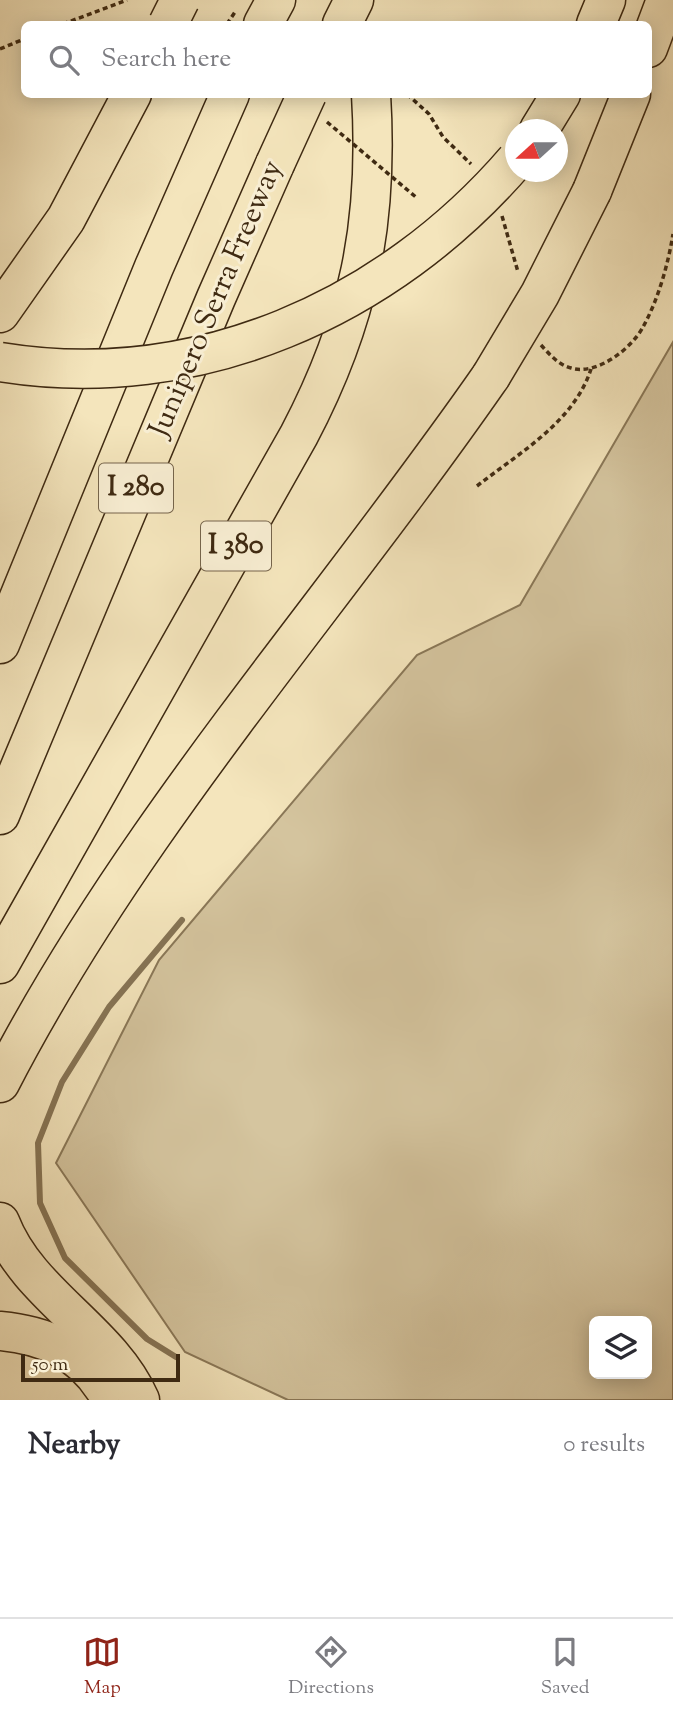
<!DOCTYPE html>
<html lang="en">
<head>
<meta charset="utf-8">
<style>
  body { margin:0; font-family:"Sorts Mill Goudy",serif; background:#f2f2f3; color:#2b2b33 }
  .controls { position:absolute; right:21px; bottom:21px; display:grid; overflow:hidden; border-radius:10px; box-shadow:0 4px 18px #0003 }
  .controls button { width:63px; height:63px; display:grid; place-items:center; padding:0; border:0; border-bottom:2px solid #e1e1e2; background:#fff; color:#2b2b33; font:35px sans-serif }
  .compass { position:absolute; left:505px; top:119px; width:63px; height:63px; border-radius:50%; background:#fff; box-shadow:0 4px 18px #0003; rotate:249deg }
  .scale { position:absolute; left:21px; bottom:18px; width:159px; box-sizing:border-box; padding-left:7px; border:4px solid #3f2a12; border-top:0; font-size:19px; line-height:24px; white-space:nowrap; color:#3f2a12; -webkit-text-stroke:5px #f8eed3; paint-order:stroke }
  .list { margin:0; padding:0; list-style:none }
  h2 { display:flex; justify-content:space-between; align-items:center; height:91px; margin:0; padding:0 28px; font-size:30px }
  h2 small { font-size:23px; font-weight:400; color:#7c7c81 }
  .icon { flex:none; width:38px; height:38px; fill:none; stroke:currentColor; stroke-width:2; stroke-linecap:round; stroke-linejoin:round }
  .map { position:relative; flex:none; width:673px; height:1400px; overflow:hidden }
  .search { position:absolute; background:#fff; box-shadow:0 4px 18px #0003; left:21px; right:21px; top:21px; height:77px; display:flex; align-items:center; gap:18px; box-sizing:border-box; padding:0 24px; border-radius:10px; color:#7c7c81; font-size:26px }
  .sheet { height:217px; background:#fff }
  nav { display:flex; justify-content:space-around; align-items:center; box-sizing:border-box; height:98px; border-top:2px solid #e1e1e2; background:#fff; font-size:19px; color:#7c7c81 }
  nav a { display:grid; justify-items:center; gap:4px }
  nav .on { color:#8f2418 }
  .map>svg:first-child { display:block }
  .green { fill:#d5c59f; stroke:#8a7858; stroke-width:2; fill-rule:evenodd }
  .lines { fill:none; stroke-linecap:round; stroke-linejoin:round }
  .stream { stroke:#867455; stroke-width:6 }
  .highway-casing { stroke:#3f2a12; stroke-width:41 }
  .path { stroke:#3f2a12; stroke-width:3.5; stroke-dasharray:5 3.5; stroke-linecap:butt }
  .highway { stroke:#f4e5bc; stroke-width:38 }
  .highway-bridge-casing { stroke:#3f2a12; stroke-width:41; stroke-linecap:butt }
  .path-bridge { stroke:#3f2a12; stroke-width:3.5; stroke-dasharray:5 3.5; stroke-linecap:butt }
  .highway-bridge { stroke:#f4e5bc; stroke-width:38 }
  .labels { text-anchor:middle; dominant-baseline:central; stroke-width:6; stroke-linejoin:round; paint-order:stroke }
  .shield { fill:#f8eed3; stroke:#76654c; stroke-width:2 }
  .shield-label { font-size:28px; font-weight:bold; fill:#3f2a12 }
  .street-label { font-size:30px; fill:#3f2a12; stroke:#f8eed3 }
</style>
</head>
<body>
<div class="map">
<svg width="673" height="1400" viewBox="0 0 673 1400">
  <rect width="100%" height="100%" fill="#f4e5bc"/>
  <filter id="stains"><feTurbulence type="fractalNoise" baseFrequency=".00286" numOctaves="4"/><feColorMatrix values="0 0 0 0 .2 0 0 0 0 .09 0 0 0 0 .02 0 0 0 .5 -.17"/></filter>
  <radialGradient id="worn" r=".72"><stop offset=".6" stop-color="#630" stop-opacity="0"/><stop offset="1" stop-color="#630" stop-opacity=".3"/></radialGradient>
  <!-- green -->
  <path class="green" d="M673 342V1400H288L185 1352 56 1163 159 960 417 655 520 605ZM594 1321H647V1374H594Z"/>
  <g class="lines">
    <!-- stream -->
    <path class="stream" d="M176 1357 147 1339 65 1258 40 1203 38 1143 62 1082 109 1007 182 920"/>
    <!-- highway casing -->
    <g class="highway-casing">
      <g id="highway">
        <path d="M263 24 276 0"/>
        <path d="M342 24 354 0"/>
        <path d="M596 24 606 0"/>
        <path d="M648 48 666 0"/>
        <path d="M539 130 561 94"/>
        <path d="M592 191 631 94"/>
        <path d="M0 313 66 219 132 94"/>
        <path d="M0 644 154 267 230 94"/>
        <path d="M0 815 216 298 275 164"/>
        <path d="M0 964 299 435C359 321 379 223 371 94"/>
        <path d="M0 1083C132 827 327 612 491 376"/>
        <path d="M0 1222C28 1295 109 1330 140 1400"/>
        <path d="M0 1331C44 1335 79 1350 104 1388"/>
      </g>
    </g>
    <!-- path -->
    <g class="path">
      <path d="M63 24 127 0"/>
      <path d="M227 24 235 12"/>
      <path d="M0 49 24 39"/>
      <path d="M407 94 429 114 443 137 471 164"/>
      <path d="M502 216 518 272"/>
      <path d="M541 345C550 355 559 365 571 368 597 376 632 348 643 327 658 300 668 265 673 234"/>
      <path d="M477 486C519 453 574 422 591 369"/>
    </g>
    <!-- highway -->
    <use href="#highway" class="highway"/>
    <!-- highway-bridge casing -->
    <g class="highway-bridge-casing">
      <g id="highway-bridge">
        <path d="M168 24 180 0"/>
        <path d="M275 164 307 94"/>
        <path d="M0 362C197 394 388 309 516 160"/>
        <path d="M491 376 540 294 592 191"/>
      </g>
    </g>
    <!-- path-bridge -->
    <path class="path-bridge" d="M327 122 417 198"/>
    <!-- highway-bridge -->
    <use href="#highway-bridge" class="highway-bridge"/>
  </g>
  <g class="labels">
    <!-- shield labels -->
    <g class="shield">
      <rect x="99" y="463.5" width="74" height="49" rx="5"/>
      <rect x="201" y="521.5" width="70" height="49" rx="5"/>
    </g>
    <g class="shield-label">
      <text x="136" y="488">I 280</text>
      <text x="236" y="546">I 380</text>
    </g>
    <!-- street labels -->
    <g class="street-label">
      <text transform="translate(217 299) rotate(-67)">Junipero Serra Freeway</text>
    </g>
  </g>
  <rect width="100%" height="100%" filter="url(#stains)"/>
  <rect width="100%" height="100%" fill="url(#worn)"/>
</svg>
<div class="controls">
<button><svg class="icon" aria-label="layers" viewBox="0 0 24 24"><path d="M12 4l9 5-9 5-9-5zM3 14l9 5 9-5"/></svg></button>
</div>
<svg class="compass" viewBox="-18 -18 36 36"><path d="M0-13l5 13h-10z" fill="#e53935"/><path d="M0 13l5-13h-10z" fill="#7c7c81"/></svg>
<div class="scale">50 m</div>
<div class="search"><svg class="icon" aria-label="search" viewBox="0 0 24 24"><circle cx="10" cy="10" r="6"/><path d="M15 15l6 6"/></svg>Search here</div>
</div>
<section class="sheet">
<h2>Nearby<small>0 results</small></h2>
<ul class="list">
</ul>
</section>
<nav>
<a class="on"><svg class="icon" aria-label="map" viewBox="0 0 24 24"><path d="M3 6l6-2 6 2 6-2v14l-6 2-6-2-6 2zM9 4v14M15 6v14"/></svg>Map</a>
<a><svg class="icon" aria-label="directions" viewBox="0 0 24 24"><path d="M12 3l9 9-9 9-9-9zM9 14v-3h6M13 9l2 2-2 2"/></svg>Directions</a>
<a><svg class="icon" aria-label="saved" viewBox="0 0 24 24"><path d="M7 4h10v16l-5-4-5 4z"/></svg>Saved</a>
</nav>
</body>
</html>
